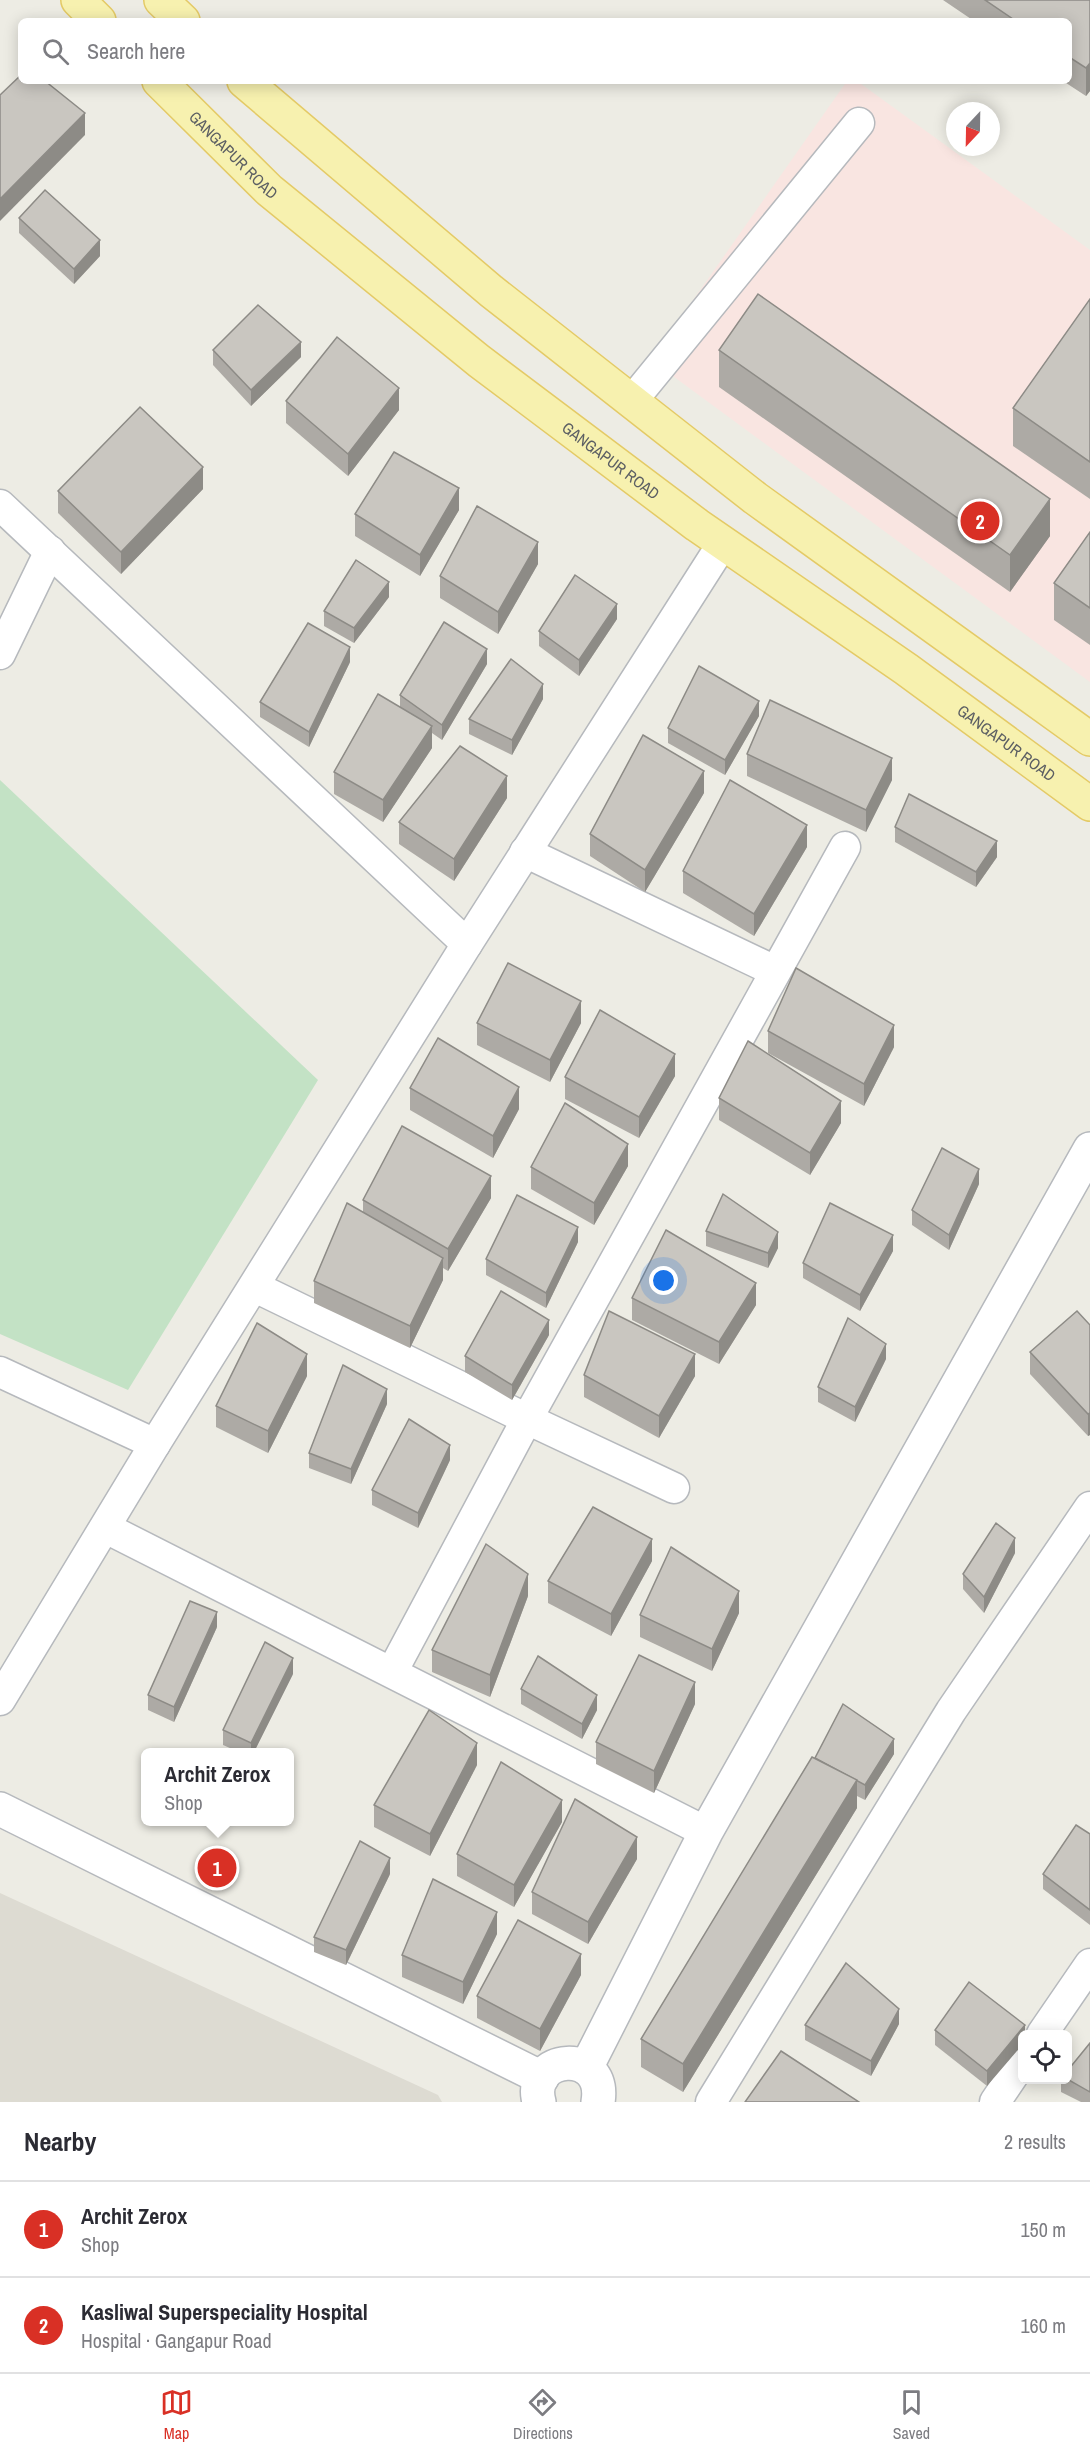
<!DOCTYPE html>
<html lang="en">
<head>
<meta charset="utf-8">
<style>
  body { margin:0; font-family:"Archivo Narrow",sans-serif; background:#f2f2f3; color:#2b2b33 }
  .controls { position:absolute; right:18px; bottom:18px; display:grid; overflow:hidden; border-radius:9px; box-shadow:0 3px 15px #0003 }
  .controls button { width:54px; height:54px; display:grid; place-items:center; padding:0; border:0; border-bottom:2px solid #e1e1e2; background:#fff; color:#2b2b33; font:30px sans-serif }
  .compass { position:absolute; left:946px; top:102px; width:54px; height:54px; border-radius:50%; background:#fff; box-shadow:0 3px 15px #0003; rotate:202deg }
  .you { position:absolute; left:664px; top:1281px; width:21px; height:21px; margin:-15px; border:4px solid #fff; border-radius:50%; background:#1a73e8; box-shadow:0 0 0 9px #1a73e833 }
  .badge { display:grid; place-items:center; width:39px; height:39px; border-radius:50%; background:#d93025; color:#fff; font-size:20px; font-weight:700 }
  .pin { position:absolute; translate:-50% -50%; border:3px solid #fff; box-shadow:0 2px 6px #0006 }
  .popup { position:absolute; left:141px; top:1748px; width:153px; height:78px; box-sizing:border-box; display:grid; place-content:center; border-radius:9px; background:#fff; filter:drop-shadow(0 2px 4px #0005); font-size:20px; white-space:nowrap; color:#7c7c81 }
  .popup b { font-size:22px; color:#2b2b33 }
  .popup::after { content:''; position:absolute; left:50%; top:100%; margin-left:-12px; border:12px solid transparent; border-top-color:#fff }
  .list { margin:0; padding:0; list-style:none }
  h2 { display:flex; justify-content:space-between; align-items:center; height:78px; margin:0; padding:0 24px; font-size:26px }
  h2 small { font-size:20px; font-weight:400; color:#7c7c81 }
  .list li { display:grid; grid-template-columns:39px 1fr auto; gap:18px; align-items:center; box-sizing:border-box; height:96px; padding:0 24px; border-top:2px solid #e1e1e2 }
  .list b { display:block; font-size:22px; white-space:nowrap }
  .list p { margin:0; font-size:20px; white-space:nowrap; color:#7c7c81 }
  .list em { font-size:20px; font-style:normal; color:#7c7c81 }
  .icon { flex:none; width:33px; height:33px; fill:none; stroke:currentColor; stroke-width:2; stroke-linecap:round; stroke-linejoin:round }
  .map { position:relative; flex:none; width:1090px; height:2102px; overflow:hidden }
  .search { position:absolute; background:#fff; box-shadow:0 3px 15px #0003; left:18px; right:18px; top:18px; height:66px; display:flex; align-items:center; gap:15px; box-sizing:border-box; padding:0 21px; border-radius:9px; color:#7c7c81; font-size:22px }
  .sheet { height:270px; background:#fff }
  nav { display:flex; justify-content:space-around; align-items:center; box-sizing:border-box; height:84px; border-top:2px solid #e1e1e2; background:#fff; font-size:16px; color:#7c7c81 }
  nav a { display:grid; justify-items:center; gap:3px }
  nav .on { color:#d93025 }
  .map>svg:first-child { display:block }
  .education { fill:#dddbd2 }
  .medical { fill:#f9e5e1 }
  .green { fill:#c3e2c5 }
  .lines { fill:none; stroke-linecap:round; stroke-linejoin:round }
  .minor-casing { stroke:#b6b9bd; stroke-width:33 }
  .tertiary-casing { stroke:#b6b9bd; stroke-width:36 }
  .primary-casing { stroke:#e4ca66; stroke-width:36 }
  .minor { stroke:#fff; stroke-width:30 }
  .tertiary { stroke:#fff; stroke-width:33 }
  .primary { stroke:#f7f1af; stroke-width:33 }
  .wall { fill:#adaaa5 }
  .shaded-wall { fill:#8d8b86 }
  .building { fill:#c9c6c0; stroke:#8d8b86; stroke-width:1.5 }
  .labels { text-anchor:middle; dominant-baseline:central; stroke-width:4.5; stroke-linejoin:round; paint-order:stroke }
  .street-label { font-size:16px; fill:#5c5f63; stroke:#fff }
</style>
</head>
<body>
<div class="map">
<svg width="1090" height="2102" viewBox="0 0 1090 2102">
  <rect width="100%" height="100%" fill="#edece4"/>
  <!-- education -->
  <path class="education" d="M0 1893 438 2095 442 2102H0Z"/>
  <!-- medical -->
  <path class="medical" d="M847 81H857L1090 250V682L651 360Z"/>
  <!-- green -->
  <path class="green" d="M0 780 318 1080 128 1390 0 1334Z"/>
  <g class="lines">
    <!-- minor casing -->
    <g class="minor-casing">
      <g id="minor">
        <path d="M631 402 859 123"/>
        <path d="M0 505 467 944"/>
        <path d="M0 654 50 551"/>
        <path d="M525 852 775 971"/>
        <path d="M255 1287 527 1419 674 1488"/>
        <path d="M0 1372 155 1444"/>
        <path d="M106 1528 706 1832"/>
        <path d="M392 1672 527 1419 845 847"/>
        <path d="M0 1700 155 1444 467 944 723 543"/>
        <path d="M1042 2034 1090 1964"/>
        <path d="M711 2102 951 1711 1090 1507"/>
        <path d="M995 2102 1022 2062"/>
      </g>
    </g>
    <!-- tertiary casing -->
    <g class="tertiary-casing">
      <g id="tertiary">
        <path d="M0 1809 542 2078"/>
        <path d="M586 2068 706 1832 1090 1149"/>
        <path d="M539 2102C526 2054 607 2047 598 2102"/>
      </g>
    </g>
    <!-- primary casing -->
    <g class="primary-casing">
      <g id="primary">
        <path d="M78 0 99 21"/>
        <path d="M161 0 183 21"/>
        <path id="s1" d="M159 81 269 190 479 361 697 525 906 669 1090 804"/>
        <path d="M244 81 491 291 755 498 1090 739"/>
      </g>
    </g>
    <!-- minor -->
    <use href="#minor" class="minor"/>
    <!-- tertiary -->
    <use href="#tertiary" class="tertiary"/>
    <!-- primary -->
    <use href="#primary" class="primary"/>
  </g>
  <!-- wall -->
  <g class="wall">
    <path d="M943 0H1090V91L1086 96 1063 81H1069V21H974Z"/>
    <path d="M19 218 100 256 74 284 19 233Z"/>
    <path d="M1090 299V499L1013 446V408Z"/>
    <path d="M213 350 301 357 251 406 213 365Z"/>
    <path d="M719 350 1050 536 1010 592 719 387Z"/>
    <path d="M286 401 399 410 348 476 286 423Z"/>
    <path d="M203 489 121 574 58 513V491Z"/>
    <path d="M459 510 420 576 355 536V514Z"/>
    <path d="M1090 532V645L1054 620V583Z"/>
    <path d="M538 564 498 634 440 598V576Z"/>
    <path d="M389 597 354 643 324 626V611Z"/>
    <path d="M617 619 579 676 539 646V631Z"/>
    <path d="M350 662 309 747 260 717V702Z"/>
    <path d="M487 664 442 740 432 733V748L383 822 334 794V772L400 706V695Z"/>
    <path d="M543 699 512 755 469 734V719Z"/>
    <path d="M759 716 725 775 668 743V728Z"/>
    <path d="M747 754 892 780 866 832 747 776Z"/>
    <path d="M704 793 645 892 590 856V834Z"/>
    <path d="M507 798 454 881 399 844V822Z"/>
    <path d="M895 827 997 857 976 887 895 842Z"/>
    <path d="M807 847 754 936 683 893V871Z"/>
    <path d="M477 1023H581L550 1082 477 1045Z"/>
    <path d="M768 1031 894 1047 864 1106 768 1053Z"/>
    <path d="M675 1076 639 1138 565 1099V1077Z"/>
    <path d="M410 1088 519 1109 493 1158 410 1110Z"/>
    <path d="M719 1098 841 1123 810 1175 719 1120Z"/>
    <path d="M628 1166 594 1225 531 1189V1167Z"/>
    <path d="M979 1184 949 1250 912 1225V1210Z"/>
    <path d="M491 1198 448 1271 443 1268V1280L410 1348 314 1303V1281L363 1211V1200Z"/>
    <path d="M706 1231 778 1248 768 1268 706 1246Z"/>
    <path d="M578 1242 546 1308 486 1275V1259Z"/>
    <path d="M893 1251 860 1311 803 1278V1263Z"/>
    <path d="M632 1298 756 1305 719 1364 632 1320Z"/>
    <path d="M1090 1325V1435L1088 1436 1030 1374V1352Z"/>
    <path d="M549 1335 512 1400 465 1372V1356Z"/>
    <path d="M886 1359 855 1422 818 1402V1387Z"/>
    <path d="M584 1375 695 1376 659 1438 584 1397Z"/>
    <path d="M307 1376 268 1453 216 1427V1406Z"/>
    <path d="M387 1404 351 1484 309 1468V1453Z"/>
    <path d="M450 1460 418 1528 372 1505V1490Z"/>
    <path d="M1015 1553 984 1613 963 1589V1574Z"/>
    <path d="M652 1561 611 1636 548 1603V1581Z"/>
    <path d="M528 1596 490 1697 432 1672V1650Z"/>
    <path d="M739 1613 712 1671 640 1637V1615Z"/>
    <path d="M217 1627 174 1722 148 1710V1695Z"/>
    <path d="M293 1674 254 1752H239L223 1745V1730Z"/>
    <path d="M521 1689 597 1710 582 1739 521 1704Z"/>
    <path d="M695 1704 654 1793 596 1764V1742Z"/>
    <path d="M894 1754 865 1800 857 1796V1808L683 2092 641 2067V2039L815 1758Z"/>
    <path d="M477 1765 430 1856 374 1827V1805Z"/>
    <path d="M562 1822 514 1907 457 1876V1854Z"/>
    <path d="M1090 1834V1925L1043 1889V1874Z"/>
    <path d="M637 1859 588 1944 532 1914V1892Z"/>
    <path d="M390 1874 346 1965 314 1952V1937Z"/>
    <path d="M497 1934 463 2004 402 1977V1955Z"/>
    <path d="M581 1975 540 2051 477 2018V1996Z"/>
    <path d="M899 2024 871 2076 805 2040V2025Z"/>
    <path d="M935 2030 1025 2034 987 2086 935 2045Z"/>
    <path d="M1090 2043V2102H1081L1061 2092V2079H1068Z"/>
  </g>
  <!-- shaded-wall -->
  <g class="shaded-wall">
    <path d="M1090 63V91L1086 96V68Z"/>
    <path d="M85 113V135L0 221V199Z"/>
    <path d="M100 240V256L74 284V269Z"/>
    <path d="M301 342V357L251 406V390Z"/>
    <path d="M399 388V410L348 476V454Z"/>
    <path d="M203 467V489L121 574V552Z"/>
    <path d="M459 488V510L420 576V555Z"/>
    <path d="M1050 499V536L1010 592V555Z"/>
    <path d="M538 542V564L498 634V612Z"/>
    <path d="M389 582V597L354 643V628Z"/>
    <path d="M617 604V619L579 676V660Z"/>
    <path d="M350 647V662L309 747V732Z"/>
    <path d="M487 649V664L442 740V725Z"/>
    <path d="M543 684V699L512 755V740Z"/>
    <path d="M759 701V716L725 775V760Z"/>
    <path d="M432 726V748L383 822V800Z"/>
    <path d="M892 758V780L866 832V810Z"/>
    <path d="M704 771V793L645 892V870Z"/>
    <path d="M507 776V798L454 881V859Z"/>
    <path d="M807 825V847L754 936V914Z"/>
    <path d="M997 841V857L976 887V872Z"/>
    <path d="M581 1001V1023L550 1082V1060Z"/>
    <path d="M894 1025V1047L864 1106V1084Z"/>
    <path d="M675 1054V1076L639 1138V1117Z"/>
    <path d="M519 1087V1109L493 1158V1136Z"/>
    <path d="M841 1101V1123L810 1175V1153Z"/>
    <path d="M628 1144V1166L594 1225V1203Z"/>
    <path d="M979 1169V1184L949 1250V1235Z"/>
    <path d="M491 1176V1198L448 1271V1249Z"/>
    <path d="M578 1227V1242L546 1308V1293Z"/>
    <path d="M778 1232V1248L768 1268V1253Z"/>
    <path d="M893 1235V1251L860 1311V1295Z"/>
    <path d="M443 1258V1280L410 1348V1326Z"/>
    <path d="M756 1283V1305L719 1364V1342Z"/>
    <path d="M549 1320V1335L512 1400V1385Z"/>
    <path d="M886 1344V1359L855 1422V1407Z"/>
    <path d="M307 1354V1376L268 1453V1431Z"/>
    <path d="M695 1354V1376L659 1438V1416Z"/>
    <path d="M387 1389V1404L351 1484V1469Z"/>
    <path d="M1090 1413V1435L1088 1436V1414Z"/>
    <path d="M450 1445V1460L418 1528V1513Z"/>
    <path d="M1015 1538V1553L984 1613V1597Z"/>
    <path d="M652 1539V1561L611 1636V1614Z"/>
    <path d="M528 1574V1596L490 1697V1675Z"/>
    <path d="M739 1591V1613L712 1671V1649Z"/>
    <path d="M217 1612V1627L174 1722V1707Z"/>
    <path d="M293 1658V1674L254 1752H251V1743Z"/>
    <path d="M695 1682V1704L654 1793V1771Z"/>
    <path d="M597 1695V1710L582 1739V1724Z"/>
    <path d="M894 1739V1754L865 1800V1785Z"/>
    <path d="M477 1743V1765L430 1856V1834Z"/>
    <path d="M857 1780V1808L683 2092V2064Z"/>
    <path d="M562 1800V1822L514 1907V1885Z"/>
    <path d="M637 1837V1859L588 1944V1922Z"/>
    <path d="M390 1858V1874L346 1965V1950Z"/>
    <path d="M497 1912V1934L463 2004V1982Z"/>
    <path d="M581 1954V1975L540 2051V2029Z"/>
    <path d="M899 2009V2024L871 2076V2061Z"/>
    <path d="M1025 2025V2034H1023V2044L987 2086V2071Z"/>
  </g>
  <!-- building -->
  <g class="building">
    <path d="M985 0H1090V63L1086 68 1069 57V21H1016Z"/>
    <path d="M21 75V81H45L85 113 0 199V95Z"/>
    <path d="M45 190 100 240 74 269 19 218Z"/>
    <path d="M758 294 1050 499 1010 555 719 350Z"/>
    <path d="M1090 299V462L1013 408Z"/>
    <path d="M258 305 301 342 251 390 213 350Z"/>
    <path d="M337 337 399 388 348 454 286 401Z"/>
    <path d="M140 407 203 467 121 552 58 491Z"/>
    <path d="M394 452 459 488 420 555 355 514Z"/>
    <path d="M477 506 538 542 498 612 440 576Z"/>
    <path d="M1090 532V608L1054 583Z"/>
    <path d="M356 560 389 582 354 628 324 611Z"/>
    <path d="M575 575 617 604 579 660 539 631Z"/>
    <path d="M444 622 487 649 442 725 400 695Z"/>
    <path d="M308 623 350 647 309 732 260 702Z"/>
    <path d="M511 659 543 684 512 740 469 719Z"/>
    <path d="M699 666 759 701 725 760 668 728Z"/>
    <path d="M378 694 432 726 383 800 334 772Z"/>
    <path d="M770 700 892 758 866 810 747 754Z"/>
    <path d="M643 735 704 771 645 870 590 834Z"/>
    <path d="M460 746 507 776 454 859 399 822Z"/>
    <path d="M730 780 807 825 754 914 683 871Z"/>
    <path d="M909 794 997 841 976 872 895 827Z"/>
    <path d="M508 963 581 1001 550 1060 477 1023Z"/>
    <path d="M796 968 894 1025 864 1084 768 1031Z"/>
    <path d="M600 1010 675 1054 639 1117 565 1077Z"/>
    <path d="M438 1038 519 1087 493 1136 410 1088Z"/>
    <path d="M748 1041 841 1101 810 1153 719 1098Z"/>
    <path d="M565 1103 628 1144 594 1203 531 1167Z"/>
    <path d="M402 1126 491 1176 448 1249 363 1200Z"/>
    <path d="M942 1148 979 1169 949 1235 912 1210Z"/>
    <path d="M723 1194 778 1232 768 1253 706 1231Z"/>
    <path d="M517 1195 578 1227 546 1293 486 1259Z"/>
    <path d="M347 1203 443 1258 410 1326 314 1281Z"/>
    <path d="M830 1203 893 1235 860 1295 803 1263Z"/>
    <path d="M666 1230 756 1283 719 1342 632 1298Z"/>
    <path d="M501 1291 549 1320 512 1385 465 1356Z"/>
    <path d="M609 1311 695 1354 659 1416 584 1375Z"/>
    <path d="M1077 1311 1090 1325V1413L1088 1414 1030 1352Z"/>
    <path d="M848 1318 886 1344 855 1407 818 1387Z"/>
    <path d="M257 1323 307 1354 268 1431 216 1406Z"/>
    <path d="M343 1365 387 1389 351 1469 309 1453Z"/>
    <path d="M409 1419 450 1445 418 1513 372 1490Z"/>
    <path d="M593 1507 652 1539 611 1614 548 1581Z"/>
    <path d="M996 1523 1015 1538 984 1597 963 1574Z"/>
    <path d="M486 1544 528 1574 490 1675 432 1650Z"/>
    <path d="M671 1547 739 1591 712 1649 640 1615Z"/>
    <path d="M190 1601 217 1612 174 1707 148 1695Z"/>
    <path d="M265 1642 293 1658 251 1743 223 1730Z"/>
    <path d="M639 1655 695 1682 654 1771 596 1742Z"/>
    <path d="M538 1656 597 1695 582 1724 521 1689Z"/>
    <path d="M843 1704 894 1739 865 1785 815 1758Z"/>
    <path d="M429 1710 477 1743 430 1834 374 1805Z"/>
    <path d="M812 1757 857 1780 683 2064 641 2039Z"/>
    <path d="M501 1762 562 1800 514 1885 457 1854Z"/>
    <path d="M575 1799 637 1837 588 1922 532 1892Z"/>
    <path d="M1076 1825 1090 1834V1910L1043 1874Z"/>
    <path d="M360 1841 390 1858 346 1950 314 1937Z"/>
    <path d="M433 1879 497 1912 463 1982 402 1955Z"/>
    <path d="M518 1920 581 1954 540 2029 477 1996Z"/>
    <path d="M846 1963 899 2009 871 2061 805 2025Z"/>
    <path d="M969 1982 1025 2025 987 2071 935 2030Z"/>
    <path d="M1090 2043V2092L1067 2079H1068V2070Z"/>
    <path d="M781 2051 859 2102H745Z"/>
  </g>
  <g class="labels">
    <!-- street labels -->
    <g class="street-label">
      <text stroke="none"><textPath href="#s1" startOffset="105">GANGAPUR ROAD</textPath></text>
      <text stroke="none"><textPath href="#s1" startOffset="591">GANGAPUR ROAD</textPath></text>
      <text stroke="none"><textPath href="#s1" startOffset="1077">GANGAPUR ROAD</textPath></text>
    </g>
  </g>
</svg>
<div class="controls">
<button><svg class="icon" aria-label="locate" viewBox="0 0 24 24"><circle cx="12" cy="12" r="6"/><path d="M12 2v4M12 18v4M2 12h4M18 12h4"/></svg></button>
</div>
<svg class="compass" viewBox="-18 -18 36 36"><path d="M0-13l5 13h-10z" fill="#e53935"/><path d="M0 13l5-13h-10z" fill="#7c7c81"/></svg>
<div class="you"></div>
<div class="pin badge" style="left:217px;top:1868px">1</div>
<div class="popup"><b>Archit Zerox</b>Shop</div>
<div class="pin badge" style="left:980px;top:521px">2</div>
<div class="search"><svg class="icon" aria-label="search" viewBox="0 0 24 24"><circle cx="10" cy="10" r="6"/><path d="M15 15l6 6"/></svg>Search here</div>
</div>
<section class="sheet">
<h2>Nearby<small>2 results</small></h2>
<ul class="list">
<li><span class="badge">1</span><div><b>Archit Zerox</b><p>Shop</p></div><em>150 m</em></li>
<li><span class="badge">2</span><div><b>Kasliwal Superspeciality Hospital</b><p>Hospital · Gangapur Road</p></div><em>160 m</em></li>
</ul>
</section>
<nav>
<a class="on"><svg class="icon" aria-label="map" viewBox="0 0 24 24"><path d="M3 6l6-2 6 2 6-2v14l-6 2-6-2-6 2zM9 4v14M15 6v14"/></svg>Map</a>
<a><svg class="icon" aria-label="directions" viewBox="0 0 24 24"><path d="M12 3l9 9-9 9-9-9zM9 14v-3h6M13 9l2 2-2 2"/></svg>Directions</a>
<a><svg class="icon" aria-label="saved" viewBox="0 0 24 24"><path d="M7 4h10v16l-5-4-5 4z"/></svg>Saved</a>
</nav>
</body>
</html>
